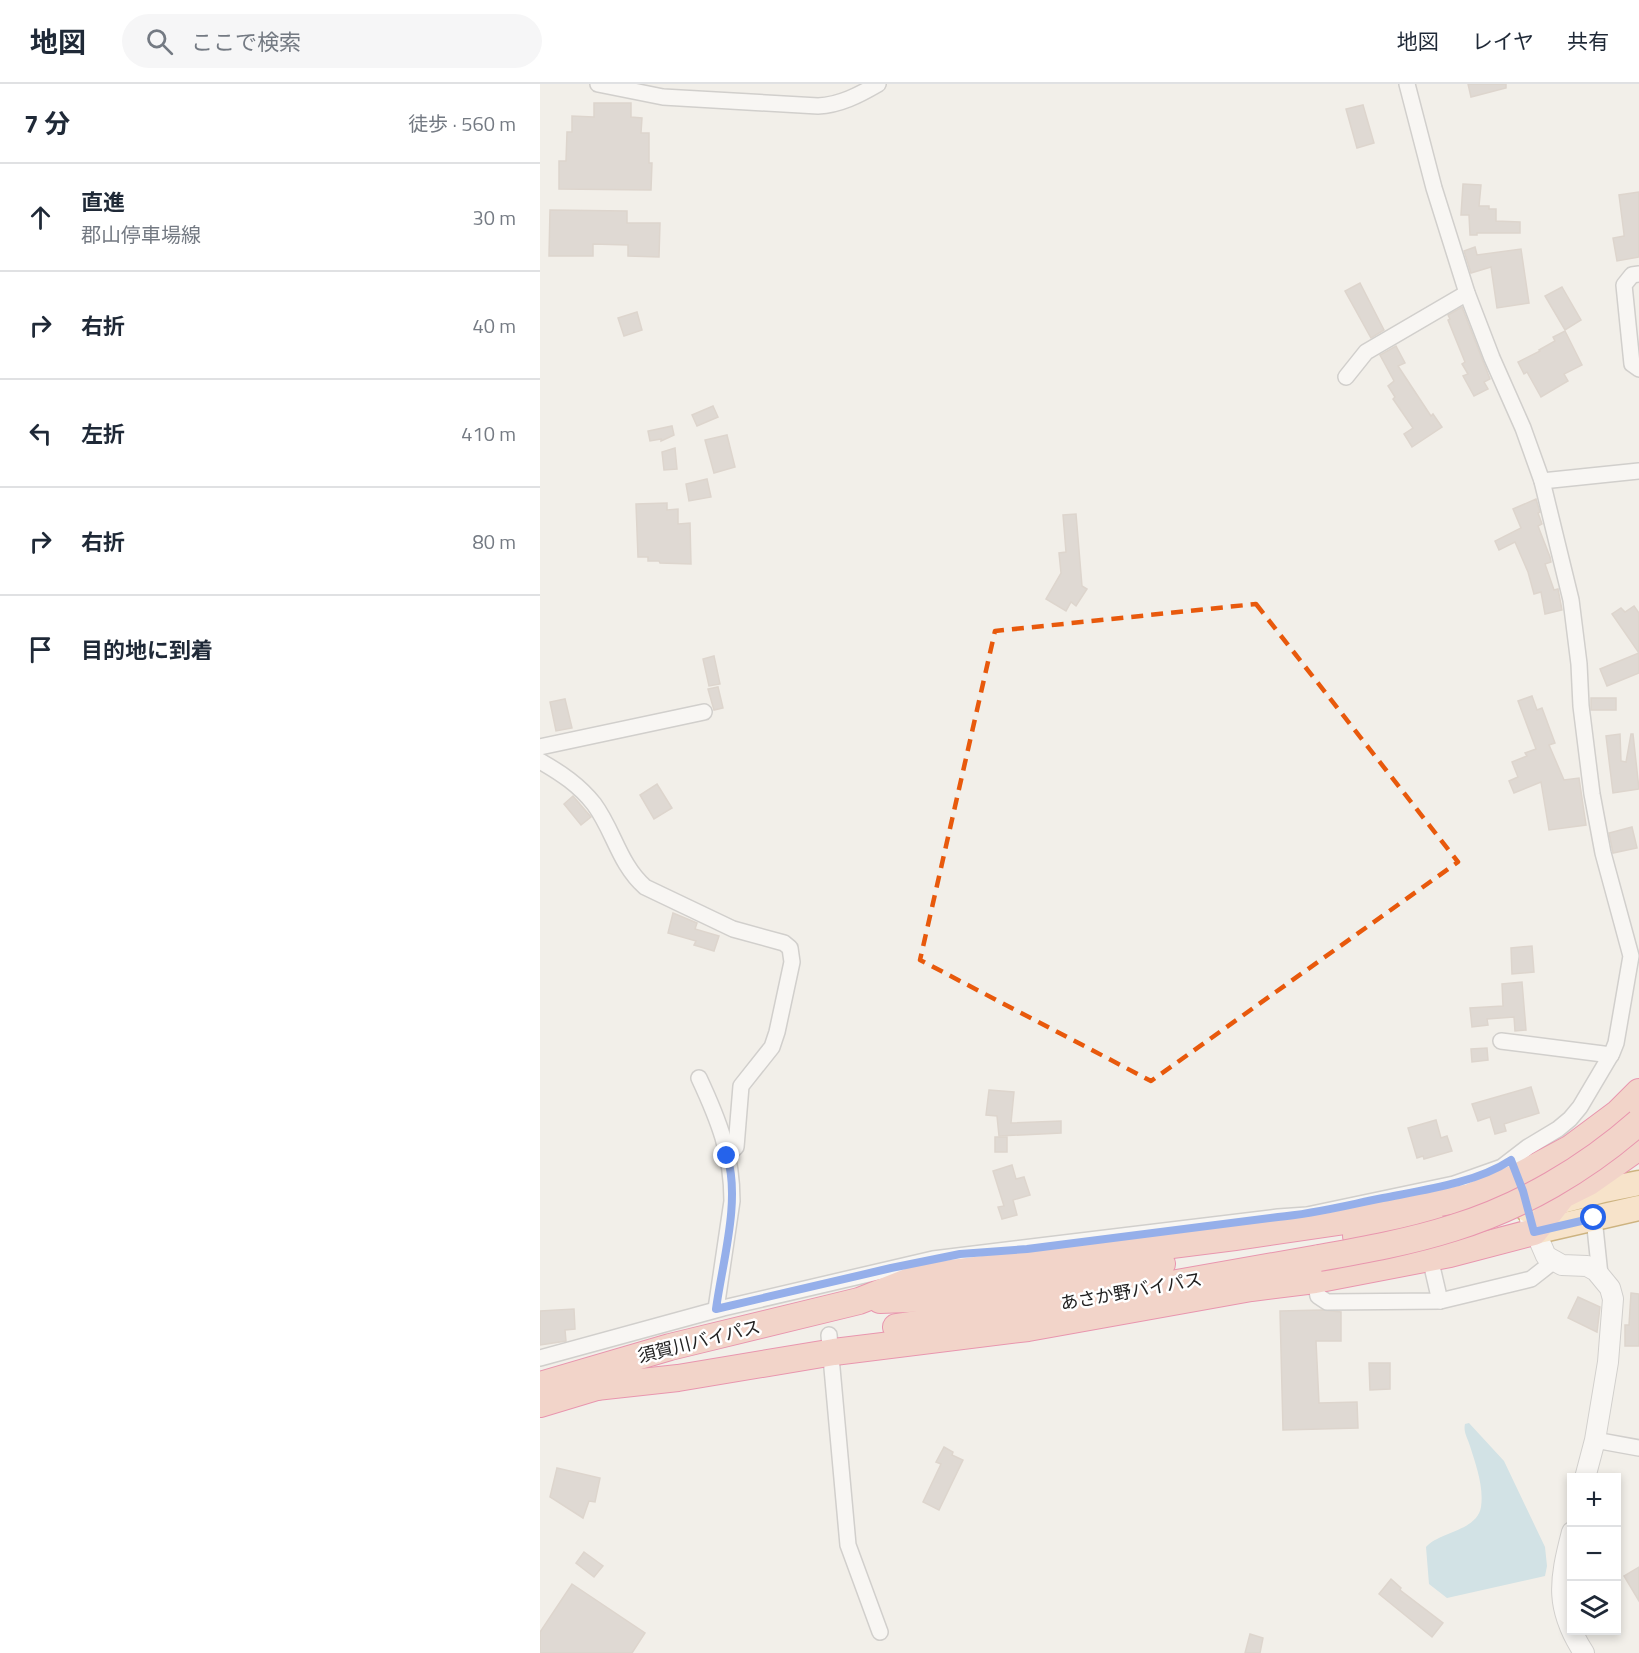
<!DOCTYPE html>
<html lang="ja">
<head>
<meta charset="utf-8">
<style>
  body { margin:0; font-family:"Titillium Web","Noto Sans JP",sans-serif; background:#f6f6f7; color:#1f2937 }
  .controls { position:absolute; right:18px; bottom:18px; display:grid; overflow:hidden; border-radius:0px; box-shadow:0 3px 9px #0003 }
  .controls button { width:54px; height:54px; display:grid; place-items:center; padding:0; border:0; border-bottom:2px solid #e0e1e3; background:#fff; color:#1f2937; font:30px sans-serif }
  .stop { position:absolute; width:18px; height:18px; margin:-14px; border:4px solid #2563eb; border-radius:50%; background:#fff }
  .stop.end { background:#2563eb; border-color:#fff; box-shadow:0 2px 6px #0008 }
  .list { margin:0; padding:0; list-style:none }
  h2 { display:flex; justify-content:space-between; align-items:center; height:78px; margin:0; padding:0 24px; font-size:26px }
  h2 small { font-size:20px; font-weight:400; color:#747a83 }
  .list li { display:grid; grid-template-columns:39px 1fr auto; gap:18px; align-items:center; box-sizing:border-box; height:108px; padding:0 24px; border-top:2px solid #e0e1e3 }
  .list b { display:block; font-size:22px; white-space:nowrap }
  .list p { margin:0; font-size:20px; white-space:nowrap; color:#747a83 }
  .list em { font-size:20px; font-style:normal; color:#747a83 }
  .icon { flex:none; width:33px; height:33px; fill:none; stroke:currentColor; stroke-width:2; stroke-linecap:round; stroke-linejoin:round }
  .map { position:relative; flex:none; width:1099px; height:1569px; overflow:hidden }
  header { display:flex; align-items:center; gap:36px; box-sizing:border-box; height:84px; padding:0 30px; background:#fff; border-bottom:2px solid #e0e1e3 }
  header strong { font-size:28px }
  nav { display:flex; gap:33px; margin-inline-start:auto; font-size:21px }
  .search { width:420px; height:54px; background:#f6f6f7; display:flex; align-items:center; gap:15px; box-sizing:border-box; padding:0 21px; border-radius:33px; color:#747a83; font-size:22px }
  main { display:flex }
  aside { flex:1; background:#fff }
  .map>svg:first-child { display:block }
  .water { fill:#aad3df }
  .building { fill:#c7bfb8; stroke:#c4b6ab; stroke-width:1.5 }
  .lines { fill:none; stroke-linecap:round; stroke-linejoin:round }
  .minor-casing { stroke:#a9a9a9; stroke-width:18 }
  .tertiary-casing { stroke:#a9a9a9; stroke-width:22 }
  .primary-casing { stroke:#a06b00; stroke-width:27 }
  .trunk-casing { stroke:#dc2a67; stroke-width:28 }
  .minor { stroke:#fff; stroke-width:15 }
  .tertiary { stroke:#fff; stroke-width:20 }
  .primary { stroke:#fcd6a4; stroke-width:24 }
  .trunk { stroke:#f2b4a3; stroke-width:26 }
  .trunk-bridge-casing { stroke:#dc2a67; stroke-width:28; stroke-linecap:butt }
  .trunk-bridge { stroke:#f2b4a3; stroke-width:26 }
  .route { stroke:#2563eb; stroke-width:8 }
  .marked { fill:none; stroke:#e8590c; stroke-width:4.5; stroke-dasharray:12 8; stroke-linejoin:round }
  .labels { text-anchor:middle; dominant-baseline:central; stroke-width:5; stroke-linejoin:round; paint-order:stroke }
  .street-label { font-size:18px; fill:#222; stroke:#fff }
</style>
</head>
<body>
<header>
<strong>地図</strong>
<div class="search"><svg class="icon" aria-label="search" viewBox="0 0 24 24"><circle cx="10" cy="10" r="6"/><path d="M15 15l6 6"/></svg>ここで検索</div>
<nav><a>地図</a><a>レイヤ</a><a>共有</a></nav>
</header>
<main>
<aside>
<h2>7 分<small>徒歩 · 560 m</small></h2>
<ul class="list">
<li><svg class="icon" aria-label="ahead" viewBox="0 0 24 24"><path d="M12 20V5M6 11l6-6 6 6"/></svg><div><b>直進</b><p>郡山停車場線</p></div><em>30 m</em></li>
<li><svg class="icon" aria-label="right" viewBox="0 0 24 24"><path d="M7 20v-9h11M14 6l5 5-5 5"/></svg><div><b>右折</b></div><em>40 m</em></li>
<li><svg class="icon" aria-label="left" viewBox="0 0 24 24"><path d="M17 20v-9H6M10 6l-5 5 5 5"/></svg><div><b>左折</b></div><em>410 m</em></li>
<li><svg class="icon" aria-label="right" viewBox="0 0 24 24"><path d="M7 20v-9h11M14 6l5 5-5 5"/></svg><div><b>右折</b></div><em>80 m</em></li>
<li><svg class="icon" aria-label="arrive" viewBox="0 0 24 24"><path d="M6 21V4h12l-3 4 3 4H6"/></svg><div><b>目的地に到着</b></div></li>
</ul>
</aside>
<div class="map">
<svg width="1099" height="1569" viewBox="0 0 1099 1569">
  <rect width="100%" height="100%" fill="#f2efe9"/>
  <!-- water -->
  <path class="water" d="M929 1339 964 1377 1005 1463 1007 1482 1005 1492 907 1514 889 1500 886 1463C899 1448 937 1447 941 1423 944 1403 936 1381 930 1362 928 1355 923 1348 925 1340Z"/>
  <!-- building -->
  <g class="building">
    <path d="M928 0H966V4L931 13Z"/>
    <path d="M54 19H91V33L102 34 101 49H109V79H112L111 106 19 105V77H26L27 48H32V32L54 33Z"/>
    <path d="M823 21 834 59 817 64 806 25Z"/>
    <path d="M923 100 941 101 939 122H949V125H956V137L980 138V149H937V151H930L929 131H921Z"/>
    <path d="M1099 108V173L1077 177 1073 154 1084 152V150L1079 111Z"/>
    <path d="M10 126 87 127V139H120L119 173 88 172V161L53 160V172H9Z"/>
    <path d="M935 163 937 171 981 165 989 219 957 224 951 183 931 189 924 167Z"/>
    <path d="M820 199 844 246 831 254 805 207Z"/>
    <path d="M1022 203 1041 236 1025 246 1005 212Z"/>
    <path d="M922 223 950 295 944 298 948 305 934 312 923 292 928 290 922 280 925 278 908 236 910 235 908 231Z"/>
    <path d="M97 228 102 246 84 252 78 234Z"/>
    <path d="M1025 247 1042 281 1024 290 1028 297 1001 313 987 288 984 290 978 278 1000 267 999 266 1015 257 1013 253Z"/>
    <path d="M856 262 865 279 858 282 891 332 893 330 902 343 872 363 864 350 873 344 853 315 855 313 848 302 854 297 840 271Z"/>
    <path d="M173 322 178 333 157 342 152 331Z"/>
    <path d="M132 342 134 351 121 357V355L110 357 108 347Z"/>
    <path d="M187 351 195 383 174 389 165 356Z"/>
    <path d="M135 364 137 385 124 386 122 368Z"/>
    <path d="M167 395 171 413 149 417 146 400Z"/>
    <path d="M996 415 1000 428 998 429 1002 440 998 442 1010 473 1011 478 1005 480 1014 506 1018 505 1022 526 1005 530 1001 508 994 510 988 488 975 458 959 466 955 457 981 444 973 425Z"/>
    <path d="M127 419V426L138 425V440L150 439 151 480 120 479 119 477H108V473H98L96 420Z"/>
    <path d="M536 430 542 502 547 505 536 522 531 518 526 527 506 515 521 489 519 469 526 468 523 431Z"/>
    <path d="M1094 522 1099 529V589L1067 602 1060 585 1099 569 1072 530 1081 524 1085 528Z"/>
    <path d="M174 572 180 600 169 602 163 575Z"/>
    <path d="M178 603 183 624 174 626 168 605Z"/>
    <path d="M992 612 997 626 1002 624 1015 659 1009 661 1024 696 1039 694 1046 741 1009 746 1001 698 974 709 969 697 978 693 972 678 987 672 985 669 996 665 978 617Z"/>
    <rect x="1051" y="614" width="25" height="12"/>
    <path d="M25 615 32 644 16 647 10 618Z"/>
    <path d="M1080 650 1081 677 1086 678 1091 650H1093L1099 705 1073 709 1066 652Z"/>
    <path d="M117 700 132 724 114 735 100 711Z"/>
    <path d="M33 712 51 733 41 741 24 720Z"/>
    <path d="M1092 743 1097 764 1073 769 1069 749Z"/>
    <path d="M133 829 157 839 155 845 179 852 174 867 154 861 156 857 128 849Z"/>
    <path d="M992 862 994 888 972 890 971 864Z"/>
    <path d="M982 898 986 946 975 947 974 933 947 935 948 941 932 943 930 924 963 922 962 900Z"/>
    <path d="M947 964 948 976 932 978 931 965Z"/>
    <path d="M991 1003 999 1029 964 1040 966 1047 955 1050 950 1033 938 1037 932 1020Z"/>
    <path d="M449 1006 474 1008 471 1039 521 1037V1049L459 1052 457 1032 446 1031Z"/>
    <path d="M896 1036 901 1054 907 1052 912 1067 884 1075 883 1072 877 1074 868 1044Z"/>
    <rect x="455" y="1053" width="12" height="15"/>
    <path d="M472 1081 476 1095 484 1093 490 1111 473 1116 477 1131 462 1135 458 1123 464 1122 453 1087Z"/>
    <path d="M1091 1209 1099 1210V1262H1085V1241H1089Z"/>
    <path d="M1038 1213 1060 1223 1057 1248 1028 1234Z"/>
    <path d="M34 1225 35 1245 25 1246 26 1257 0 1261V1227Z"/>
    <path d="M782 1226 801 1228V1257H776L779 1319 817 1318 818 1344 743 1346 740 1227Z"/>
    <path d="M829 1279H850V1305L830 1306Z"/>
    <path d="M404 1363 413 1368 412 1371 423 1376 399 1426 383 1418 401 1380 396 1378Z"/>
    <path d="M17 1384 60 1394 55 1418 49 1417 43 1434 10 1413Z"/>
    <path d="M44 1468 63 1482 54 1493 36 1479Z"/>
    <path d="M1099 1483V1517L1084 1492Z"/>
    <path d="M851 1495 861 1504 860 1506 903 1539 892 1553 839 1510Z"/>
    <path d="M32 1500 105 1549 92 1569H0V1548Z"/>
    <path d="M710 1550 723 1554 720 1569H705Z"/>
  </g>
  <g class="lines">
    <!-- minor casing -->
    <g class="minor-casing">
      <g id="minor">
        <path d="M58 0 123 13 278 22C300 21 319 11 338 0"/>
        <path d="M1099 190 1092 191 1084 201 1092 280 1099 285"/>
        <path d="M806 293 826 268 927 209"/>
        <path d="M1002 397 1099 387"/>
        <path d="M0 663 164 628"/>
        <path d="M0 677C21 689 39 701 54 720 74 747 79 780 105 803L193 845 244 859 250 864 252 878 237 948 232 963 201 1002 196 1063 187 1072"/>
        <path d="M961 957 1071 971"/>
        <path d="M159 994C179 1037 192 1070 192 1117L176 1225"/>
        <path d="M1054 1134 1060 1191"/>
        <path d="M890 1174 900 1217"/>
        <path d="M775 1196 778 1212 787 1218 900 1217 991 1195 1014 1177"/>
        <path d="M289 1251 308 1461 340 1548"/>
        <path d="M0 1274 183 1224 393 1175 738 1133 767 1131 914 1100 962 1083 988 1063 1018 1045 1030 1035 1040 1023 1072 969 1076 959 1091 872 1063 769 1052 710 1041 622 1039 580 1031 516 1002 397 983 344 952 274 927 209 894 104 867 0"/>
        <path d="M1055 1356 1099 1364"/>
      </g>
    </g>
    <!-- tertiary casing -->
    <g class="tertiary-casing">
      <g id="tertiary">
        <path d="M990 1135 1006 1172 1022 1181 1047 1182 1056 1187 1070 1204 1073 1215 1068 1278 1055 1356 1045 1394"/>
        <path d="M1032 1448C1019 1498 1015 1524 1044 1569"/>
      </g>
    </g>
    <!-- primary casing -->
    <g class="primary-casing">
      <g id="primary">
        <path d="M988 1126 1064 1106 1099 1099"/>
        <path d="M994 1148 1099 1124"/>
      </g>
    </g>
    <!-- trunk casing -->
    <g class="trunk-casing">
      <g id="trunk">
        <path d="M816 1152 892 1140"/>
        <path d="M340 1216 394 1214 622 1180"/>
        <path d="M356 1243 535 1217 779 1174"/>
        <path d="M0 1301 130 1263 319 1217 380 1193 695 1153 819 1135 930 1113 977 1093 1031 1064 1078 1029 1099 1008"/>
        <path d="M56 1303 138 1294 294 1268 488 1244 711 1204 775 1196 910 1170 994 1148 1023 1111 1049 1098 1099 1063"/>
        <path d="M0 1320 73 1298"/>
      </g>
    </g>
    <!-- minor -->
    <use href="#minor" class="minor"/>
    <!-- tertiary -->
    <use href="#tertiary" class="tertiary"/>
    <!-- primary -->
    <use href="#primary" class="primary"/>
    <!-- trunk -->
    <use href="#trunk" class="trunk"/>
    <!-- trunk-bridge casing -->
    <g class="trunk-bridge-casing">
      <path id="trunk-bridge" d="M779 1174C824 1166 869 1158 913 1144 981 1123 1046 1085 1099 1038"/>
    </g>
    <!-- trunk-bridge -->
    <use href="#trunk-bridge" class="trunk-bridge"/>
  </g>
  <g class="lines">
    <!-- route -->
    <path class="route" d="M187 1072C201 1116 182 1180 176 1225L351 1184 420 1170 487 1165 738 1133C774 1130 808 1121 843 1114 884 1106 936 1099 971 1076L983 1107 994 1148 1054 1134"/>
  </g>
  <!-- marked area -->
  <path d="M0 0H1099V1569H0ZM716 520 918 778 611 997 380 876 455 547Z" fill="#f2efe9" fill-opacity=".55" fill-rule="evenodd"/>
  <path class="marked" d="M716 520 918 778 611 997 380 876 455 547Z"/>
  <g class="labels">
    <!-- street labels -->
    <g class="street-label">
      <text transform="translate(591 1207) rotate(-10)">あさか野バイパス</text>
      <text transform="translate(159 1257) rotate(-14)">須賀川バイパス</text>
    </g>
  </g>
</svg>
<div class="controls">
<button>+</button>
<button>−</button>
<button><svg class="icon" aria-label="layers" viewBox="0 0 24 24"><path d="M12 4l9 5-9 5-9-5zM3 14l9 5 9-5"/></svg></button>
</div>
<div class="stop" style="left:1054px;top:1134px"></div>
<div class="stop end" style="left:187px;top:1072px"></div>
</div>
</main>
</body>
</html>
